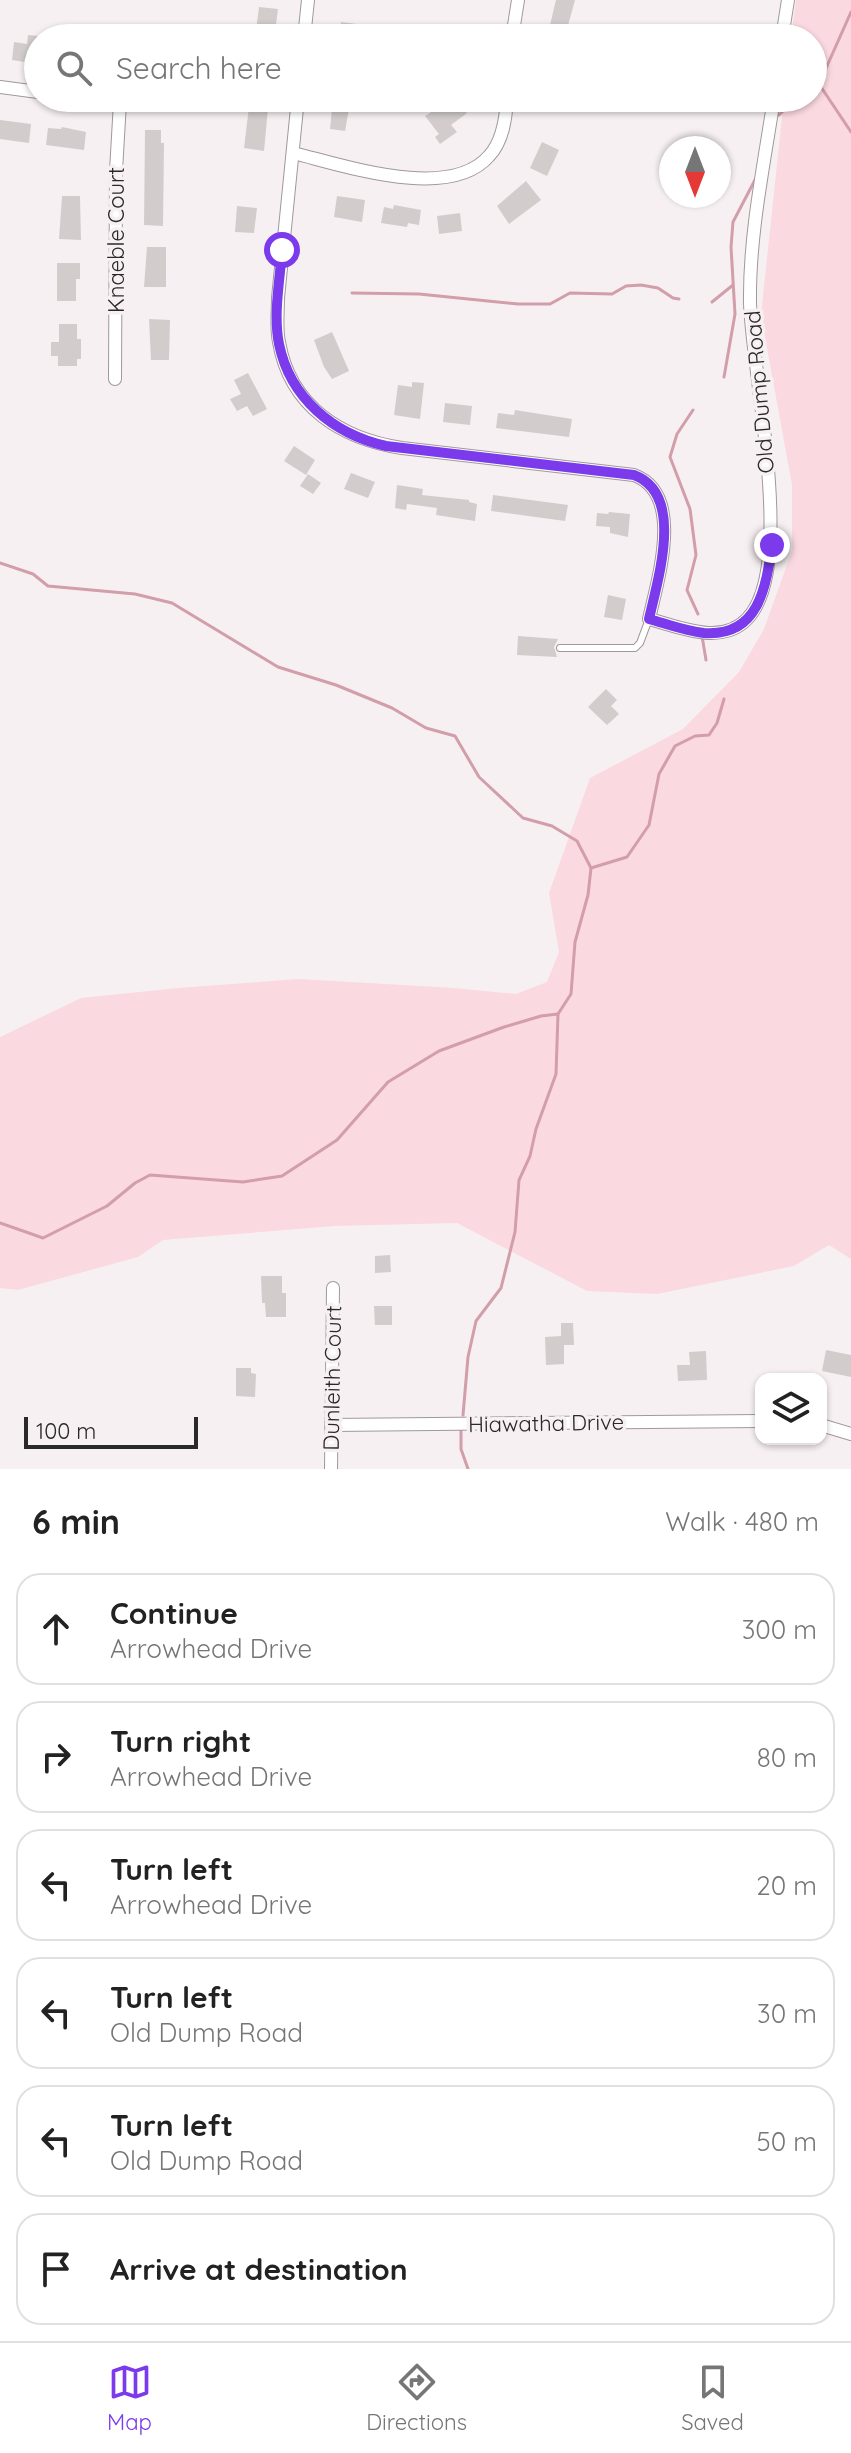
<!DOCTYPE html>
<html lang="en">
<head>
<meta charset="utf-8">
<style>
  body { margin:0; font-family:Quicksand,sans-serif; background:#f6f6f6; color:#222 }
  .controls { position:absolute; right:24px; bottom:24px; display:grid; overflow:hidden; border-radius:16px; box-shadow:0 2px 6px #0004 }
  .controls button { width:72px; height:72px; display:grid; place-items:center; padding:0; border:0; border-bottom:2px solid #e0e0e0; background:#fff; color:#222; font:40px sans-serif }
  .compass { position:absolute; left:659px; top:136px; width:72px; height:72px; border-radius:50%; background:#fff; box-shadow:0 2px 6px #0004; rotate:180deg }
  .scale { position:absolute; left:24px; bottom:20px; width:174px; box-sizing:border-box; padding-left:8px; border:4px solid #2b2829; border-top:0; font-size:22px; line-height:28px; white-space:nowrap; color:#2b2829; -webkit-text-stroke:6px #f7f0f2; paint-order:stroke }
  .stop { position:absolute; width:24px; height:24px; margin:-18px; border:6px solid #7c3aed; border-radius:50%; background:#fff }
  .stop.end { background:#7c3aed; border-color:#fff; box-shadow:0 2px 8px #0008 }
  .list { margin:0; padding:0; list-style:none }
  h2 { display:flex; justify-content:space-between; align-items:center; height:104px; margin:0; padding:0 32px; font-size:34px }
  h2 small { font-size:26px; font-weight:400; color:#767676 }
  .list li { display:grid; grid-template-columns:52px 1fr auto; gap:24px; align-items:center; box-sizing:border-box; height:112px; margin:0 16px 16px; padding:0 16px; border:2px solid #e0e0e0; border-radius:24px }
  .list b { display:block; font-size:30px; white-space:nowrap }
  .list p { margin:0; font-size:26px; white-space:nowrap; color:#767676 }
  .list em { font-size:26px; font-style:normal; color:#767676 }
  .icon { flex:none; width:44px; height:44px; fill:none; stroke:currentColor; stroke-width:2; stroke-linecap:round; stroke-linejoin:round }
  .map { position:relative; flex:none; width:851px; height:1469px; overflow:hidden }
  .search { position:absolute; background:#fff; box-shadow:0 2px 6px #0004; left:24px; right:24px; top:24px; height:88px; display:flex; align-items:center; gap:20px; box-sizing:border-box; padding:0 28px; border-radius:44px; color:#767676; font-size:30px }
  .sheet { height:872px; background:#fff }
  nav { display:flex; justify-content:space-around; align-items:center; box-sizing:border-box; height:112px; border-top:2px solid #e0e0e0; background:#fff; font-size:22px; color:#767676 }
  nav a { display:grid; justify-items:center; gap:4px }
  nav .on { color:#7c3aed }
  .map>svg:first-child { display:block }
  .green { fill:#fbd9e0 }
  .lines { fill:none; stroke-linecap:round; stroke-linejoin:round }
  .stream { stroke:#d29eaa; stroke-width:3 }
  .building { fill:#d2cccd }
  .lane-casing { stroke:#9f999a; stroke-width:8 }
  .street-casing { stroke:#9f999a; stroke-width:14 }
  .lane { stroke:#fff; stroke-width:6 }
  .street { stroke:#fff; stroke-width:12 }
  .route { stroke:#7c3aed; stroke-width:10 }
  .labels { text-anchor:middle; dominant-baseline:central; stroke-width:7; stroke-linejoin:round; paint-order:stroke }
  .street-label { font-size:22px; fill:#2b2829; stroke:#f7f0f2 }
</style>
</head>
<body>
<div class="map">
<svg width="851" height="1469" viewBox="0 0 851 1469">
  <rect width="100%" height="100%" fill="#f7f0f2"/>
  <!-- green -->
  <path class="green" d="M796 0H851V1259L829 1245 794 1266 657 1294 587 1291 457 1223 335 1226 163 1240 138 1257 18 1290 0 1288V1037L81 998 178 988 299 979 454 988 516 994 547 982 559 952 549 893 590 778 683 729 739 672 764 629 792 551V485L761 315 784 98H813V38H791Z"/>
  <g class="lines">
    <!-- stream -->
    <g class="stream">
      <path d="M819 84 851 132"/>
      <path d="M813 86 819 84 851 12"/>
      <path d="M779 115 796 98"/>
      <path d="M352 293 419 294 518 304H550L570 293 612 294 626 286 641 285 658 288 673 298 679 299"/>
      <path d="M712 302 733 285"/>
      <path d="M724 377 735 314 731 247 733 222 757 176"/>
      <path d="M693 410 677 434 670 457 690 509 696 555 687 590 698 614"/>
      <path d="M0 563 33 574 48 586 135 594 172 603 278 667 336 685 392 708 426 728 455 736 479 777 523 818 552 826 577 841 591 868 588 895 575 942 571 994 558 1014 556 1074 536 1129 530 1156 519 1180 515 1232 501 1288 476 1321 468 1357 463 1415"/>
      <path d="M702 636 706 660"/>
      <path d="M591 868 627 857 649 825 659 774 675 746 695 736 709 735 717 723 724 699"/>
      <path d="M0 1223 43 1238 107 1206 135 1183 150 1175 243 1182 282 1176 337 1140 388 1082 439 1051 504 1027 541 1016 558 1014"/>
      <path d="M461 1427V1449L468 1469"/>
    </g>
  </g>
  <!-- building -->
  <g class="building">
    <path d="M556 0H575L567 29 550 25Z"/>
    <path d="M259 7 278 9 275 33 256 31Z"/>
    <path d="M341 22 357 24 355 38H339Z"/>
    <path d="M28 35 38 36V64L12 60 14 42 27 44Z"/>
    <path d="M250 98H269L264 151 244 148Z"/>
    <path d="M333 98H351L345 131 330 129Z"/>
    <path d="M454 98 467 113 451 125 457 132 440 144 435 137 439 134 425 116Z"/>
    <path d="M0 120 31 124 29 143 0 139Z"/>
    <path d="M62 127 86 132 84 150 46 145 48 128 61 129Z"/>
    <path d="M145 130H161V143H164L163 226 144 225Z"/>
    <path d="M542 142 559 150 547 176 530 168Z"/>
    <path d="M526 181 541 200 509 224 497 206Z"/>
    <path d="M62 196H80L81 240 59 239Z"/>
    <path d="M337 196 365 200 362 222 334 217Z"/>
    <path d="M394 205 421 210 419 225 408 223 407 227 381 223 384 207 393 209Z"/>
    <path d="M237 206 257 208 254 233 235 232Z"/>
    <path d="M460 213 462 231 439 234 437 216Z"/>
    <path d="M147 247H166V287H144Z"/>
    <path d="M57 263H80V279H76V301H57Z"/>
    <path d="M149 319 170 320 169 360H151Z"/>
    <path d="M59 324H77V339H81V359H77V366H58V356H51V342H59Z"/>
    <path d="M332 332 349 371 332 379 324 367 314 340Z"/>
    <path d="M248 373 267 409 253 416 247 406 237 411 230 399 241 394 234 380Z"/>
    <path d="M412 382 424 383 420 419 394 415 398 385 412 387Z"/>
    <path d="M445 403 472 406 470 425 443 422Z"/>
    <path d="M515 410 572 419 569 437 496 428 498 413 514 415Z"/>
    <path d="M294 446 315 460 306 475 284 461Z"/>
    <path d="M351 473 375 482 368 498 344 489Z"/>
    <path d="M308 474 321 483 313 494 300 486Z"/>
    <path d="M397 485 423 489 422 495 469 500V502L477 504 475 521 436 515 437 508 407 504 406 510 395 508Z"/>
    <path d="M493 495 568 505 565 521 491 511Z"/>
    <path d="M609 512 630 514 628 537 610 533V527L596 526 597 513 608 514Z"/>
    <path d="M608 595 626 599 622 620 604 617Z"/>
    <path d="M518 636 558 639 554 647 557 657 517 655Z"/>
    <path d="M606 689 617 700 611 706 619 714 607 725 588 707Z"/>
    <path d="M390 1255 391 1272 375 1273V1256Z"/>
    <path d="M261 1276H282V1293H286V1317H266L265 1303H262Z"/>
    <path d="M374 1306H392V1325H375Z"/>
    <path d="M561 1323H573L574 1345H564V1364L546 1365 545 1337 561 1336Z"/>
    <path d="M826 1350 851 1355V1377L822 1371Z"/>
    <path d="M706 1351 707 1380 678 1381 677 1365H690L689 1352Z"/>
    <path d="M236 1368H251V1373L256 1374 255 1397 236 1396Z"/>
  </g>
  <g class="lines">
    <!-- lane casing -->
    <g class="lane-casing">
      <path id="lane" d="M560 648H635L640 643 649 619"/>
    </g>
    <!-- street casing -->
    <g class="street-casing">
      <g id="street">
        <path d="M304 38 308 0"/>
        <path d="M512 38 518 0"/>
        <path d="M782 38 788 0"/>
        <path d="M0 87 38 92"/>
        <path d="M88 98 120 102 116 171 115 379"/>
        <path d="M298 98 278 298C278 313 276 328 279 342 290 407 342 439 402 448L634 475C685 494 658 578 649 619 680 627 721 646 747 619 797 568 752 375 750 303 749 235 764 165 774 98"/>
        <path d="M293 153C343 165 449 202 489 156 503 141 506 118 507 98"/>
        <path d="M331 1425 761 1421"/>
        <path d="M821 1425 851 1434"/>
        <path d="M331 1469 333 1288"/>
      </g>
    </g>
    <!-- lane -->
    <use href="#lane" class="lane"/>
    <!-- street -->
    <use href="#street" class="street"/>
  </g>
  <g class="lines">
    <!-- route -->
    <path class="route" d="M282 250C280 280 273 314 279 344 290 398 333 434 386 446L634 475C685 494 658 578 649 619 667 624 686 631 704 633 759 637 766 587 772 545"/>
  </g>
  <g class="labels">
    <!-- street labels -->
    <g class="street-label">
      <text transform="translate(116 240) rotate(-90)">Knaeble Court</text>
      <text transform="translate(759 392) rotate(-95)">Old Dump Road</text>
      <text transform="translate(332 1378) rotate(-89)">Dunleith Court</text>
      <text transform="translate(546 1423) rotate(-1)">Hiawatha Drive</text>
    </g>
  </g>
</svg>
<div class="controls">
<button><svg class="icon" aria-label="layers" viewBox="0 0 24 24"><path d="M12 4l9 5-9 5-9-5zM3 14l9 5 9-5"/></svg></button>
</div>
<svg class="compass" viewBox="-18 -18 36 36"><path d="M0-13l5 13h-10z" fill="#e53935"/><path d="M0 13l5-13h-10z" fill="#767676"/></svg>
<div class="scale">100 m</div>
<div class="stop" style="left:282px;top:250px"></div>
<div class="stop end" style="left:772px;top:545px"></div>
<div class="search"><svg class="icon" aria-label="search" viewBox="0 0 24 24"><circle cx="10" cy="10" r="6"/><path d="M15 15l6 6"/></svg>Search here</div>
</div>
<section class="sheet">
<h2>6 min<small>Walk · 480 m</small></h2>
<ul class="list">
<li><svg class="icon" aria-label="ahead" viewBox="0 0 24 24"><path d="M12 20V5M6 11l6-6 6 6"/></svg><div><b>Continue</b><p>Arrowhead Drive</p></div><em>300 m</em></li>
<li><svg class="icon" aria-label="right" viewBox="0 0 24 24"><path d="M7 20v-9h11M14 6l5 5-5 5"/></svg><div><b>Turn right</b><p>Arrowhead Drive</p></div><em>80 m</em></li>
<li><svg class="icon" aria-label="left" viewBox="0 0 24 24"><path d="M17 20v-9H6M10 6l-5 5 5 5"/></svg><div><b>Turn left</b><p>Arrowhead Drive</p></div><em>20 m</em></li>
<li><svg class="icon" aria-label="left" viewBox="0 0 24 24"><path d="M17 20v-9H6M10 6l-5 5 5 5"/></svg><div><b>Turn left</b><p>Old Dump Road</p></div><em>30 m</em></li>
<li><svg class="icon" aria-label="left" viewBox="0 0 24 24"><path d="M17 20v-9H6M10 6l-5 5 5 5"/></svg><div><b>Turn left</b><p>Old Dump Road</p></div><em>50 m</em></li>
<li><svg class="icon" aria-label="arrive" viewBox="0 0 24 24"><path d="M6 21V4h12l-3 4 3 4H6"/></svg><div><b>Arrive at destination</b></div></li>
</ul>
</section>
<nav>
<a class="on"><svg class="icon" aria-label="map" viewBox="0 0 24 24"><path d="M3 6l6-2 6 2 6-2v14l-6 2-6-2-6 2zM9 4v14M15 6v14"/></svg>Map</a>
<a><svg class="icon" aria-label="directions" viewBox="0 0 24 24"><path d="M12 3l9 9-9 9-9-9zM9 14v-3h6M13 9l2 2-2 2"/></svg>Directions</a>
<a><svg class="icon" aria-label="saved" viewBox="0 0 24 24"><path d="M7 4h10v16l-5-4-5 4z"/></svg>Saved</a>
</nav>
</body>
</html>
